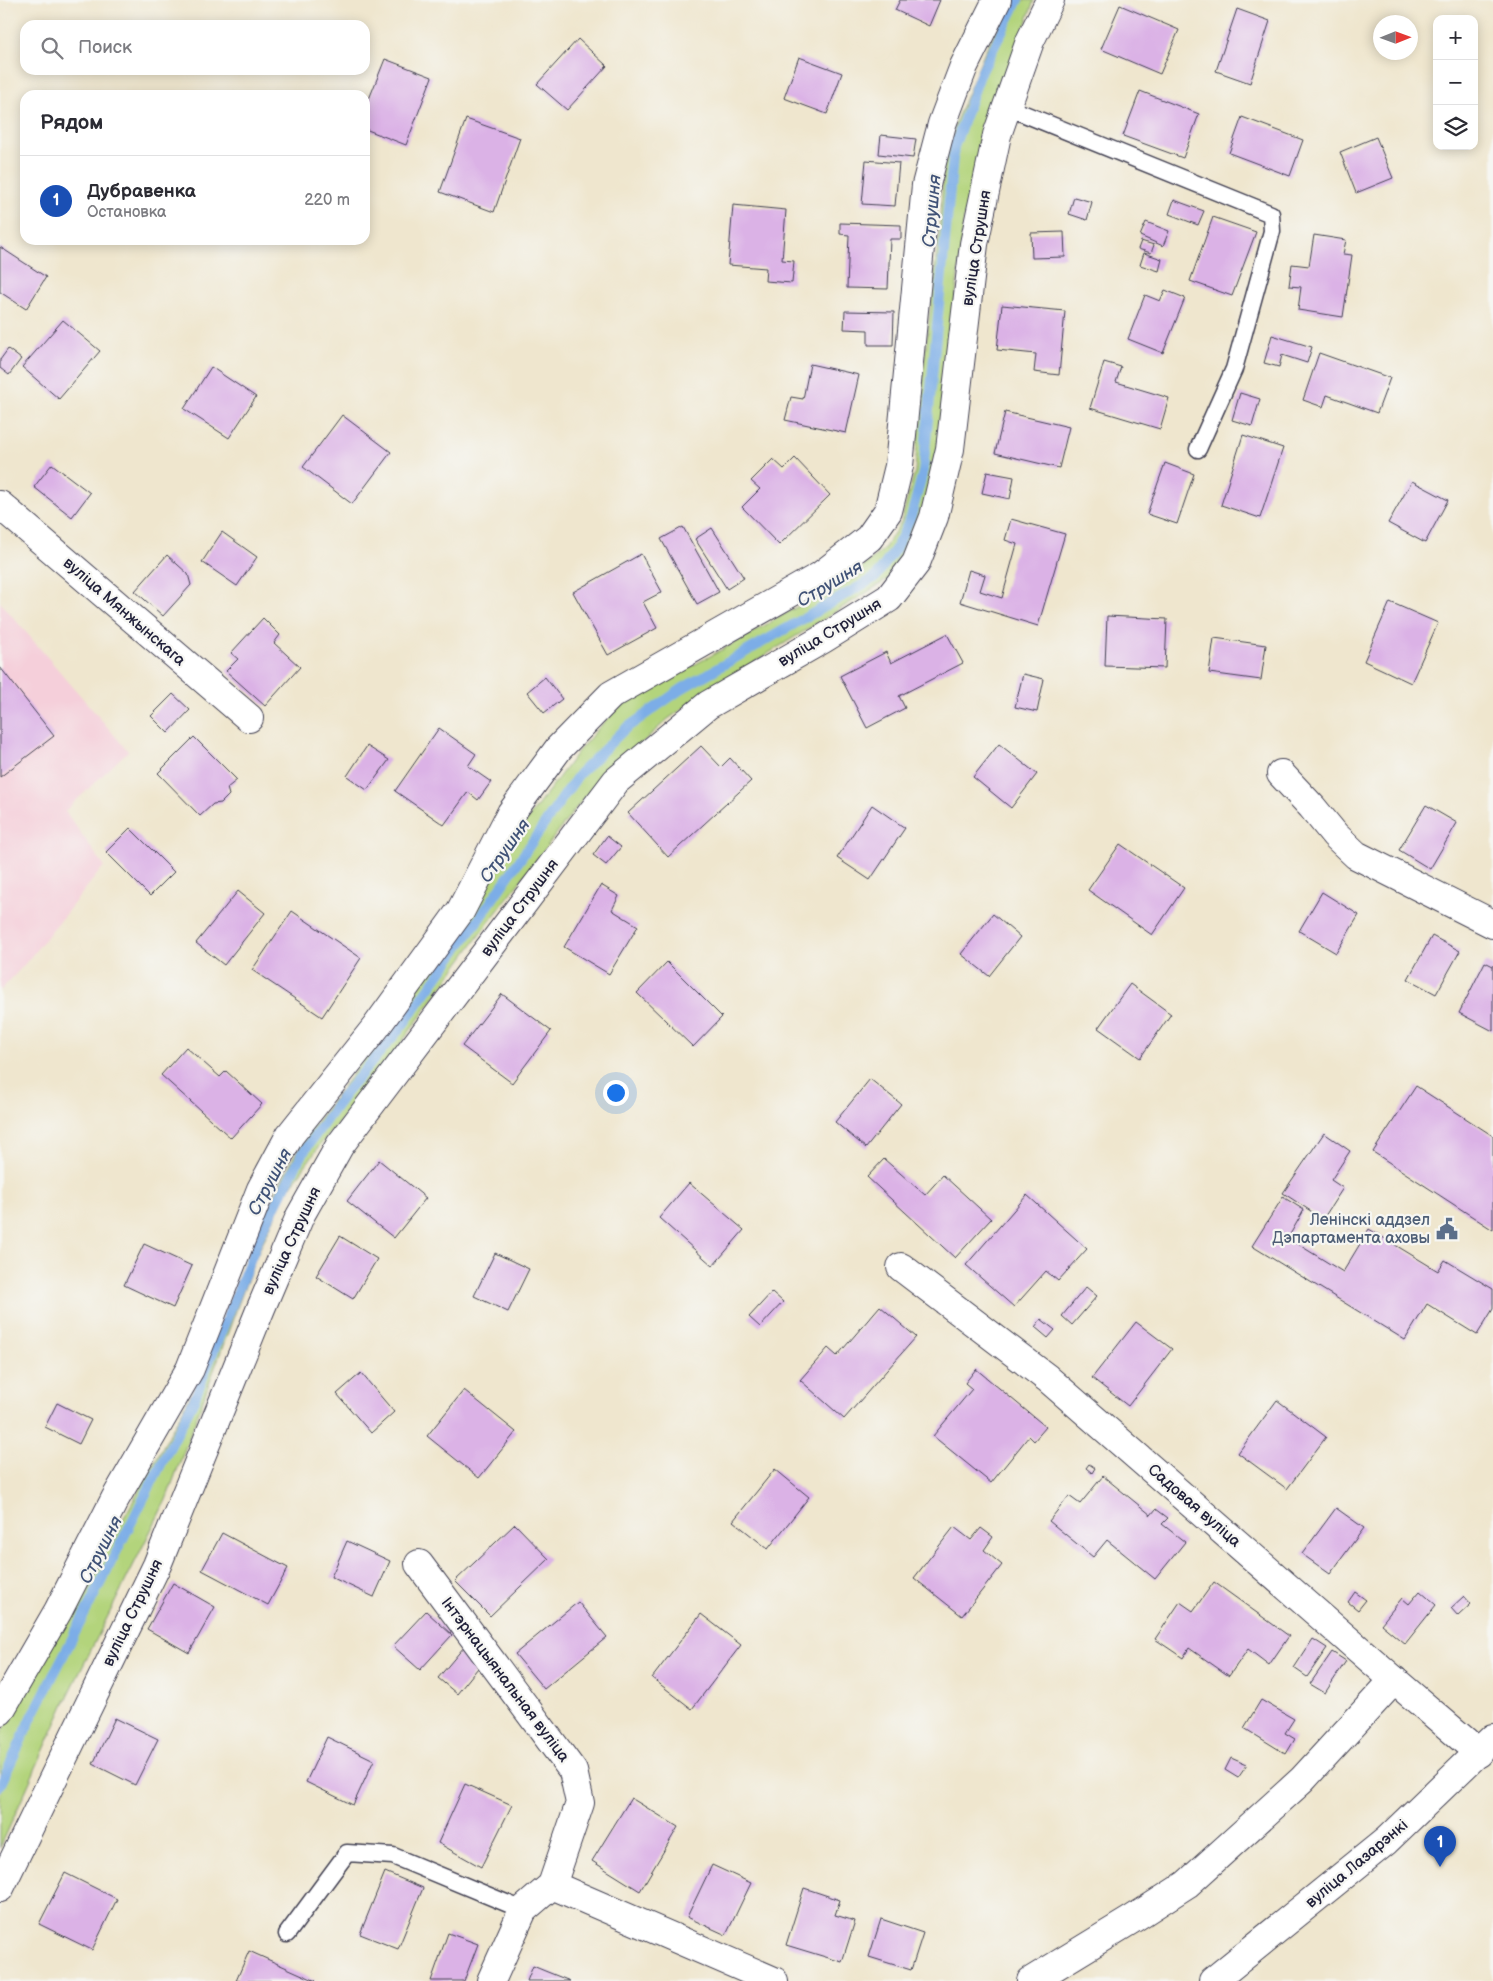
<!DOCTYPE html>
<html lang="ru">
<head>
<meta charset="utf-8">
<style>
  body { margin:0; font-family:"Balsamiq Sans",sans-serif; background:#f7f7f7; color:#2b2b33 }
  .controls { position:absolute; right:15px; top:15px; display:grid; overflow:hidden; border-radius:10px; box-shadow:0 2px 12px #0003 }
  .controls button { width:45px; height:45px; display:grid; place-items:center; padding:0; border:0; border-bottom:1px solid #e1e1e2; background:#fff; color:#2b2b33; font:25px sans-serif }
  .compass { position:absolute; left:1373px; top:15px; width:45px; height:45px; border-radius:50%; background:#fff; box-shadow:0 2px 12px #0003; rotate:89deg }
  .you { position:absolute; left:615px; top:1092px; width:18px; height:18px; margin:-12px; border:4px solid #fff; border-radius:50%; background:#1a73e8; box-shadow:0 0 0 8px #1a73e833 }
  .badge { display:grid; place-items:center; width:32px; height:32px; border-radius:50%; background:#b5179e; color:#fff; font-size:16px; font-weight:700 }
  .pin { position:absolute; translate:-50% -41px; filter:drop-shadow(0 1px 2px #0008) }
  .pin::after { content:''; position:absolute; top:26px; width:18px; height:15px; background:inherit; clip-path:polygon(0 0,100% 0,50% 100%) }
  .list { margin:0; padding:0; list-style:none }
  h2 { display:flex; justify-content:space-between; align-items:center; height:65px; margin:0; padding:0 20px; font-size:21px }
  h2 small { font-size:16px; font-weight:400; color:#7c7c81 }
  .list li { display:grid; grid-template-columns:32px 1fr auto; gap:15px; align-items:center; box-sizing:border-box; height:90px; padding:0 20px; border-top:1px solid #e1e1e2 }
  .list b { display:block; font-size:19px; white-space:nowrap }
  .list p { margin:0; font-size:16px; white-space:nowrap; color:#7c7c81 }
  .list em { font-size:16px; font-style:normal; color:#7c7c81 }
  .icon { flex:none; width:28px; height:28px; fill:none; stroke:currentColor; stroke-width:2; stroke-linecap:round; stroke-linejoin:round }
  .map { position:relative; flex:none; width:1493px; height:1981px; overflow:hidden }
  .search { position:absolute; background:#fff; box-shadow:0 2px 12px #0003; left:20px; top:20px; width:350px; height:55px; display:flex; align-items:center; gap:12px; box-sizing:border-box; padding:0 18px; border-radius:15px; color:#7c7c81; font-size:19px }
  .panel { position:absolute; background:#fff; box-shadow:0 2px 12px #0003; left:20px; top:90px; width:350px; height:155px; border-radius:15px }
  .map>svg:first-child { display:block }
  .built { fill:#f5cfda }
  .green { fill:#b3d47c; stroke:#6a7b5c }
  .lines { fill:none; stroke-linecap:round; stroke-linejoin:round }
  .stream { stroke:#7bade7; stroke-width:10 }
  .building { fill:#dbb2e6 }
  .service-casing { stroke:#413f51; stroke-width:19 }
  .minor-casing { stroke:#413f51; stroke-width:30 }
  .primary-casing { stroke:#413f51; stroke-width:30 }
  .service { stroke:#fff; stroke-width:16 }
  .minor { stroke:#fff; stroke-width:28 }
  .primary { stroke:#fff; stroke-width:28 }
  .labels { text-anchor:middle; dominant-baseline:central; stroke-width:4.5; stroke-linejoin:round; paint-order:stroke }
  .street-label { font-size:16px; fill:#22223b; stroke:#f6f6f2 }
  .service-label { font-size:16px; fill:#4e5e75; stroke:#f6f6f2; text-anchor:end }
  .water-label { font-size:18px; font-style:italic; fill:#415377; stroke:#f6f6f2 }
</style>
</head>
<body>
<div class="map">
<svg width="1493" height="1981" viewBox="0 0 1493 1981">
  <rect width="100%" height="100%" fill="#f6f6f2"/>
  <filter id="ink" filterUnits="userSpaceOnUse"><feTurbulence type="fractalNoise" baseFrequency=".02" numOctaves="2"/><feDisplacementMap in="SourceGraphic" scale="10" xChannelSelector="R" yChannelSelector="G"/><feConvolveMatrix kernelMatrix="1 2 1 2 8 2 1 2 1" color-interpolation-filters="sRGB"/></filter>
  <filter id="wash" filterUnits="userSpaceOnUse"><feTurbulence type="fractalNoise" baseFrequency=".0096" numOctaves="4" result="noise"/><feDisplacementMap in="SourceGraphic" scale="20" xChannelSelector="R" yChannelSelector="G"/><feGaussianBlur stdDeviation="1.12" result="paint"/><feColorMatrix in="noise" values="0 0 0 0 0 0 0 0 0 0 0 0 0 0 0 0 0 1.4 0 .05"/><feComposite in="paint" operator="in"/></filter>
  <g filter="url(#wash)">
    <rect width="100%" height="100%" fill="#efe6ce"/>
    <!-- built -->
    <path class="built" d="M0 602 128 751 65 811 104 866 24 965 0 991Z"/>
    <!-- green -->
    <path class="green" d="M1012 0H1034L981 158 964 217 942 427 928 498 907 558 890 578 714 687 668 719 589 791 483 930 373 1082 320 1145 286 1193 255 1259 166 1500 69 1694 0 1848V1736L140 1489 194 1389 263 1218 296 1152 312 1128 463 927 527 820 579 750 615 710 646 691 736 642 851 576 884 549 901 522 915 471 922 381 939 233 944 163 956 121 987 47Z"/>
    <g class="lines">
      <!-- stream -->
      <path class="stream" d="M0 1786 32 1717 194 1400 260 1235 302 1154 343 1096 402 1026 481 916 579 774 625 729 683 688 876 577 896 548 911 517 923 472 954 147 980 75 1018 0"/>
    </g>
    <g id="blocks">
      <!-- building -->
      <g class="building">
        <path d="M900 0H940L929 26 895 10Z"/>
        <path d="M1120 5 1179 30 1160 74 1101 49Z"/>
        <path d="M1237 9 1270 21 1250 83 1216 71Z"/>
        <path d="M578 39 607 66 567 110 537 84Z"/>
        <path d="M799 57 842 73 827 114 784 98Z"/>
        <path d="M385 59 432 77 406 145 365 129V109Z"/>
        <path d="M1140 91 1199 114 1183 158 1123 136Z"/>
        <path d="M1242 117 1303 140 1290 176 1229 153Z"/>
        <path d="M466 119 520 138 494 212 440 192Z"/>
        <path d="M881 135 916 139 913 158 879 154Z"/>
        <path d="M1376 137 1393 178 1356 193 1340 152Z"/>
        <path d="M866 160 899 163 895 206 862 204Z"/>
        <path d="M1074 197 1092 202 1087 220 1069 214Z"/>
        <path d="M1174 200 1204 211 1198 225 1169 214Z"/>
        <path d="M733 205 786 210 782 260 794 261 792 283 765 281 766 268 728 265Z"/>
        <path d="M1213 217 1256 232 1232 296 1190 281Z"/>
        <path d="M1146 222 1169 231 1163 246 1140 236Z"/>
        <path d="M840 223 901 225V239H890L888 289 847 288 849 235 840 234Z"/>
        <path d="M1064 232 1065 257 1032 258 1031 233Z"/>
        <path d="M1314 235 1346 240 1343 254 1352 255 1343 317 1298 310 1301 287 1289 286 1292 264 1309 266Z"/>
        <path d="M1141 241 1154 245 1151 253 1138 249Z"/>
        <path d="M0 247 46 277 26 309 0 292Z"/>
        <path d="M1144 253 1162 259 1159 271 1140 265Z"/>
        <path d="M1165 290 1185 298 1163 353 1128 339 1145 295 1160 301Z"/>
        <path d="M1002 305 1065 311 1059 375 1034 372 1036 354 997 350Z"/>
        <path d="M845 311 894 312 893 345H868V330L844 329Z"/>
        <path d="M63 320 100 351 59 399 22 367Z"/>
        <path d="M1272 335 1312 347 1307 363 1282 355 1279 367 1264 363Z"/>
        <path d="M8 349 21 359 9 375 0 368V360Z"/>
        <path d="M1319 353 1390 378 1377 413 1327 395 1323 407 1303 400Z"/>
        <path d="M1104 362 1121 367 1116 382 1169 398 1160 429 1090 408Z"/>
        <path d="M810 364 859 375 846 433 785 420 791 397 803 399Z"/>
        <path d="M211 367 256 397 229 438 184 409Z"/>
        <path d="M1240 393 1260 399 1252 426 1232 420Z"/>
        <path d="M1005 412 1069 427 1059 468 995 453Z"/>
        <path d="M342 415 391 452 352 504 303 467Z"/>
        <path d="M1243 435 1283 448 1260 518 1221 505Z"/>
        <path d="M795 458 830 495 779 545 742 507 760 489 751 481 773 459 784 469Z"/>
        <path d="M1165 463 1194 474 1177 524 1147 514Z"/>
        <path d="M52 464 90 493 72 517 34 487Z"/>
        <path d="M987 472 1014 477 1010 499 982 493Z"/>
        <path d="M1412 481 1448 500 1425 543 1388 523Z"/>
        <path d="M1011 519 1065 534 1038 626 960 602 969 570 985 575 980 591 1002 598 1017 544 1005 540Z"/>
        <path d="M683 527 719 592 697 604 661 539Z"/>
        <path d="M712 528 744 578 727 589 695 539Z"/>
        <path d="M222 532 257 557 237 586 202 562Z"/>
        <path d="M641 554 662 592 643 602 657 628 608 655 573 592Z"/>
        <path d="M167 555 188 574 191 585 163 616 135 591Z"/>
        <path d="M1390 602 1438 623 1411 683 1364 661Z"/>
        <path d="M1107 616 1167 619 1165 668 1105 666Z"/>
        <path d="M263 618 280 635 274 643 300 667 265 706 226 671 238 659 231 653Z"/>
        <path d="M947 634 963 663 899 696 905 708 867 728 840 676 886 652 891 663Z"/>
        <path d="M1214 638 1266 645 1261 680 1209 673Z"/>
        <path d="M0 667 54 736 0 777Z"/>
        <path d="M1023 674 1044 679 1037 712 1015 707Z"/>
        <path d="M545 677 562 699 544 713 527 692Z"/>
        <path d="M173 694 190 710 168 733 151 716Z"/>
        <path d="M439 728 476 754 468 766 491 782 478 800 468 792 444 825 395 791Z"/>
        <path d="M194 737 237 780 227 788 229 795 221 803 213 804 200 816 158 773Z"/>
        <path d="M999 744 1037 774 1011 808 973 777Z"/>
        <path d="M367 746 389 760 367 790 347 776Z"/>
        <path d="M701 746 721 767 730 758 751 781 668 857 628 813Z"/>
        <path d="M872 805 905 828 870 880 837 858Z"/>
        <path d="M1426 805 1457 823 1430 869 1399 850Z"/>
        <path d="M130 828 174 872 150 896 106 852Z"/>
        <path d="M607 836 621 847 606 865 593 855Z"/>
        <path d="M1120 844 1184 888 1152 935 1088 890Z"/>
        <path d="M601 885 619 896 612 910 638 926 609 974 564 947Z"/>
        <path d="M238 891 265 913 224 965 196 943Z"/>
        <path d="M1322 892 1359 915 1336 953 1299 931Z"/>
        <path d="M292 911 361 958 322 1017 252 970Z"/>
        <path d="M993 914 1020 937 989 976 961 954Z"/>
        <path d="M1432 936 1460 951 1436 994 1408 979Z"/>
        <path d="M667 962 722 1017 693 1047 637 993Z"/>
        <path d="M1485 962 1493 966V1031L1459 1013Z"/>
        <path d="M1130 984 1171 1014 1140 1058 1098 1028Z"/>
        <path d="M502 994 551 1031 512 1083 462 1046Z"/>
        <path d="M186 1047 220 1077 226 1071 262 1104 231 1138 161 1075Z"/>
        <path d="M870 1079 901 1104 866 1148 835 1122Z"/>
        <path d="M1416 1086 1493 1136V1230L1373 1152Z"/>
        <path d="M1324 1133 1350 1151 1331 1180 1343 1188 1323 1219 1283 1193Z"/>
        <path d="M884 1159 925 1195 943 1175 991 1219 955 1258 867 1177Z"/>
        <path d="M379 1160 426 1198 394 1238 347 1201Z"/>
        <path d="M689 1183 744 1230 713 1266 659 1218Z"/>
        <path d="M1027 1195 1087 1249 1058 1281 1046 1271 1014 1307 966 1265Z"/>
        <path d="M1283 1197 1304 1210 1288 1238 1343 1272 1369 1229 1438 1271 1445 1260 1493 1289V1309L1477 1335 1427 1304 1405 1340 1252 1246Z"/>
        <path d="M340 1236 377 1259 353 1299 316 1276Z"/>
        <path d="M144 1244 192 1266 173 1308 124 1285Z"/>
        <path d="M495 1253 529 1269 508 1312 474 1296Z"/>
        <path d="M1086 1287 1097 1296 1072 1325 1062 1316Z"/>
        <path d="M772 1292 783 1302 760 1327 749 1317Z"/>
        <path d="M880 1306 916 1337 844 1419 800 1380 828 1348 837 1356Z"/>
        <path d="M1041 1319 1055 1330 1048 1338 1035 1327Z"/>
        <path d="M1136 1322 1172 1349 1128 1406 1092 1378Z"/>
        <path d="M976 1369 1046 1427 1034 1441 1029 1436 991 1483 933 1436 972 1389 965 1383Z"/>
        <path d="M361 1373 394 1412 371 1433 337 1394Z"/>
        <path d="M464 1390 516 1432 479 1478 427 1436Z"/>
        <path d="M1277 1400 1326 1437 1287 1489 1238 1453Z"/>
        <path d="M57 1403 91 1420 79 1444 45 1427Z"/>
        <path d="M1089 1464 1095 1468 1092 1473 1086 1468Z"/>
        <path d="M775 1469 809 1497 768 1549 733 1521Z"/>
        <path d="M1103 1476 1151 1515 1156 1509 1168 1518 1162 1524 1185 1542 1155 1579 1107 1540 1093 1557 1049 1521 1069 1496 1080 1504Z"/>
        <path d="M1336 1508 1364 1528 1330 1574 1302 1554Z"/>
        <path d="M515 1524 549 1559 490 1616 455 1581Z"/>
        <path d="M954 1527 971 1540 981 1528 993 1537 984 1550 1002 1565 962 1616 914 1578Z"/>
        <path d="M222 1533 288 1568 268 1605 202 1570Z"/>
        <path d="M347 1541 390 1561 374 1597 331 1577Z"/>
        <path d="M1214 1582 1289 1636 1269 1665 1248 1649 1229 1676 1189 1648 1183 1658 1155 1639 1180 1602 1193 1611Z"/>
        <path d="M173 1583 215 1607 189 1653 147 1629Z"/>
        <path d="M1420 1591 1436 1605 1405 1644 1381 1624 1402 1598 1409 1604Z"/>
        <path d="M1355 1592 1366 1600 1358 1610 1348 1602Z"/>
        <path d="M1464 1596 1471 1604 1458 1616 1451 1608Z"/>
        <path d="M578 1602 607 1637 544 1689 515 1654Z"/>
        <path d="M426 1611 452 1635 420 1670 393 1646Z"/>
        <path d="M701 1614 741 1645 692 1709 652 1678Z"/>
        <path d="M1313 1639 1327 1648 1307 1677 1294 1668Z"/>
        <path d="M464 1647 482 1663 457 1694 438 1678Z"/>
        <path d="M1332 1652 1346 1661 1325 1693 1310 1684Z"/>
        <path d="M1261 1700 1294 1719 1285 1733 1295 1739 1286 1754 1244 1728Z"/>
        <path d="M115 1718 158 1739 135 1785 93 1764Z"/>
        <path d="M327 1737 374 1760 353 1805 306 1782Z"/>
        <path d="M1231 1758 1247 1765 1238 1778 1225 1770Z"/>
        <path d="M465 1784 512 1805 481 1867 438 1843Z"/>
        <path d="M631 1798 678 1827 640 1891 592 1861Z"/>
        <path d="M712 1865 751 1883 726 1935 687 1917Z"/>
        <path d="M385 1872 423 1888 398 1949 360 1934Z"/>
        <path d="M65 1873 117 1899 92 1950 39 1924Z"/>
        <path d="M804 1888 840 1900 835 1915 855 1921 842 1962 786 1945Z"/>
        <path d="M881 1919 923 1933 911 1970 869 1957Z"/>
        <path d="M448 1933 478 1944 464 1981H431Z"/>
        <path d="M249 1951 316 1981H236Z"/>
        <path d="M533 1966 545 1971 570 1981H527Z"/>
      </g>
    </g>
  </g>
  <g filter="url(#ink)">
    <use href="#blocks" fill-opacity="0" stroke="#413f51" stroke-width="1"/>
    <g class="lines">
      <!-- service casing -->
      <g class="service-casing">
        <g id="service">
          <path d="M1007 107 1271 214 1272 231 1234 369 1198 449"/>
          <path d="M287 1934 347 1853 393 1856 523 1910"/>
        </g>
      </g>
      <!-- minor casing -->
      <g class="minor-casing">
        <g id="minor">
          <path d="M0 505 249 718"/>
          <path d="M1281 774 1312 807 1335 835 1356 855 1493 924"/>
          <path d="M901 1267 1047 1378 1394 1680 1479 1753"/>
          <path d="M419 1564 573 1771 580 1803 552 1885 523 1910 491 1981"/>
          <path d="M0 1711 58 1611 115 1499 190 1369 261 1189 290 1135 376 1027 461 910 511 813 559 748 611 695 820 576 869 538 888 511 899 466 926 185 942 124 948 108 964 66 997 0"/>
          <path d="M552 1885 774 1981"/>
          <path d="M0 1888 157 1565 261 1308 300 1216 340 1145 616 781 708 705 823 639 889 598 916 563 934 517 950 449 974 244 997 135 1030 41 1050 0"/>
          <path d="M1031 1981 1131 1920 1187 1884 1302 1780 1394 1680"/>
        </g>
      </g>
      <!-- primary casing -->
      <g class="primary-casing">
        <path id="primary" d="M1213 1981 1386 1841 1493 1738"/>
      </g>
      <!-- service -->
      <use href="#service" class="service"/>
      <!-- minor -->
      <use href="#minor" class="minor"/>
      <!-- primary -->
      <use href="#primary" class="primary"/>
    </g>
  </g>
  <!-- icons -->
  <defs>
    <g id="civic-bare" transform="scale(1.725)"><path d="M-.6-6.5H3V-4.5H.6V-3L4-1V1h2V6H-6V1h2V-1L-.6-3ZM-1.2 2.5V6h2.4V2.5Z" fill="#5c6f8a" stroke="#f6f6f2" stroke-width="2.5" paint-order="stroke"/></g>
  </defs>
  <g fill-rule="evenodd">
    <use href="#civic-bare" x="1447" y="1229"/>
  </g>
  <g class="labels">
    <!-- street labels -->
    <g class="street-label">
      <text transform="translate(977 248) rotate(-81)">вуліца Струшня</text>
      <text transform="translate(124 612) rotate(41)">вуліца Мянжынскага</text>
      <text transform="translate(830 633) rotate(-31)">вуліца Струшня</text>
      <text transform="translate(520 908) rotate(-53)">вуліца Струшня</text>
      <text transform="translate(292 1241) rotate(-65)">вуліца Струшня</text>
      <text transform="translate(1194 1506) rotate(41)">Садовая вуліца</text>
      <text transform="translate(133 1613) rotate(-64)">вуліца Струшня</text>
      <text transform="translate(505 1680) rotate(53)">Інтэрнацыянальная вуліца</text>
      <text transform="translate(1357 1864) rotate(-40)">вуліца Лазарэнкі</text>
    </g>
    <!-- service labels -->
    <g class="service-label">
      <text x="1430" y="1220">Ленінскі аддзел<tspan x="1430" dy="18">Дэпартамента аховы</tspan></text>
    </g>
    <!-- water labels -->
    <g class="water-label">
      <text transform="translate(932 211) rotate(-85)">Струшня</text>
      <text transform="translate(830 584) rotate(-31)">Струшня</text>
      <text transform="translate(505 851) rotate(-55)">Струшня</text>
      <text transform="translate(270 1182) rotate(-62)">Струшня</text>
      <text transform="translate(101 1550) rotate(-63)">Струшня</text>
    </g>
  </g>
</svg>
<div class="controls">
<button>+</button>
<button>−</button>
<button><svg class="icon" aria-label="layers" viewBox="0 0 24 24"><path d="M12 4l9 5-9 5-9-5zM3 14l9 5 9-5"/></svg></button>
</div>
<svg class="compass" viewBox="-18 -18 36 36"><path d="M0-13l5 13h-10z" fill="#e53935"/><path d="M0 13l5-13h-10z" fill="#7c7c81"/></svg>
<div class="you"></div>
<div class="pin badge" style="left:1440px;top:1867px;background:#1a4fb4">1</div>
<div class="search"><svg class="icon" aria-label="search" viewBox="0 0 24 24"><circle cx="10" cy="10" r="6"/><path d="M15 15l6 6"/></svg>Поиск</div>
<section class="panel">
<h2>Рядом<small></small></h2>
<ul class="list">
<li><span class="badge" style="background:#1a4fb4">1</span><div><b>Дубравенка</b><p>Остановка</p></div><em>220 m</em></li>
</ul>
</section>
</div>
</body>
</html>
